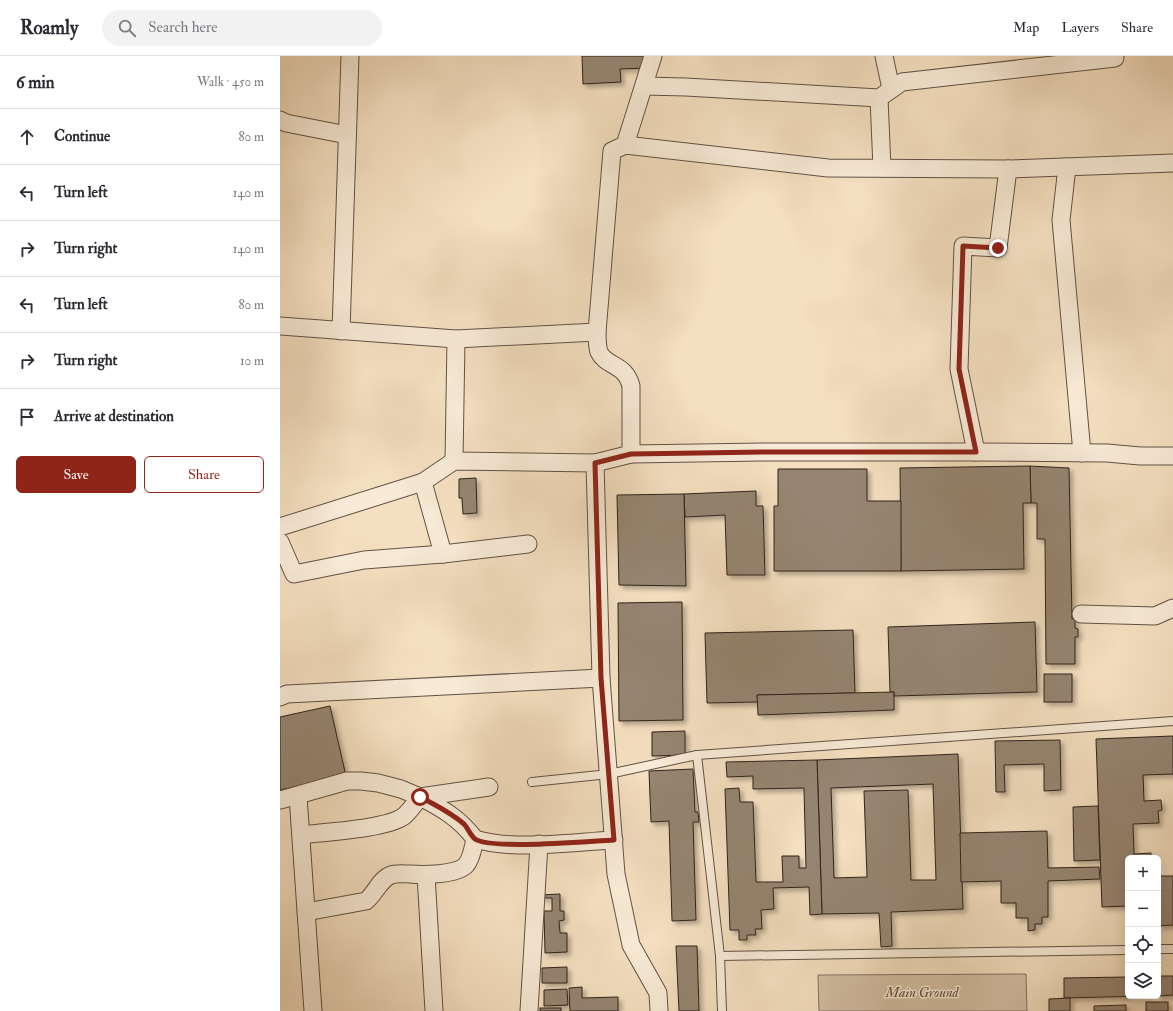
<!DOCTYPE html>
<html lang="en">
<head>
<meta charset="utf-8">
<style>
  body { margin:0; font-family:"IM FELL Double Pica",serif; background:#f2f2f3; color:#2b2b33 }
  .controls { position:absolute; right:12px; bottom:12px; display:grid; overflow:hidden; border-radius:6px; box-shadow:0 4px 16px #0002 }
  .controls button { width:36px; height:36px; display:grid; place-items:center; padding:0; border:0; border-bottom:1px solid #e1e1e2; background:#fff; color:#2b2b33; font:20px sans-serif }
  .stop { position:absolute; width:12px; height:12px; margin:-9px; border:3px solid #8f2418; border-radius:50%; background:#fff }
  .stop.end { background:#8f2418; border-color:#fff; box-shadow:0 1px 4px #0008 }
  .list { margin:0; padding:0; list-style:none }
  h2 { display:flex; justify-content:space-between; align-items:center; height:52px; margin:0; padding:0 16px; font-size:17px }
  h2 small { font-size:13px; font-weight:400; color:#7c7c81 }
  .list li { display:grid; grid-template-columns:26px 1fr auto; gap:12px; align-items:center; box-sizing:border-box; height:56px; padding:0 16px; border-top:1px solid #e1e1e2 }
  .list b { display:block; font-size:15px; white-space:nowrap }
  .list em { font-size:13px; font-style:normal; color:#7c7c81 }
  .actions { display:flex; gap:8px; padding:12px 16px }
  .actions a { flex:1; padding:9px 0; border:1px solid #8f2418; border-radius:6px; text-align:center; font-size:14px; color:#8f2418 }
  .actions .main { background:#8f2418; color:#fff }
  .icon { flex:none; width:22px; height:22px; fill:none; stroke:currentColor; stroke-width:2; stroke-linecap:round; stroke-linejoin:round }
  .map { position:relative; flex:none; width:893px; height:955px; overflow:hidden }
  header { display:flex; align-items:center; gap:24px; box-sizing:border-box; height:56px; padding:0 20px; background:#fff; border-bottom:1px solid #e1e1e2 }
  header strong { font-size:19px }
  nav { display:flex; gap:22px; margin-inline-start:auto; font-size:14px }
  .search { width:280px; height:36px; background:#f2f2f3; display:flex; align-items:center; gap:10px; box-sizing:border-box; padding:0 14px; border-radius:22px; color:#7c7c81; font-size:15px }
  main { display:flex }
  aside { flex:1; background:#fff }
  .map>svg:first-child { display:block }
  .green { fill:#d3bfa4; stroke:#827160 }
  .building { fill:#968571; stroke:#30231c; fill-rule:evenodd; filter:url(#shadow) }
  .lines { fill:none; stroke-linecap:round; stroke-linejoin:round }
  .service-casing { stroke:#615245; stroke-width:10 }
  .minor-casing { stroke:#615245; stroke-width:19 }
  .service { stroke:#f8ead6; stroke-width:8 }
  .minor { stroke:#f8ead6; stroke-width:17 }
  .route { stroke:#8f2418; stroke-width:5 }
  .labels { text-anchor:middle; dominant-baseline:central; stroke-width:3; stroke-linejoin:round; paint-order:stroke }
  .park-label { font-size:14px; font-style:italic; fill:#594a3e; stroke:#f8ead6 }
</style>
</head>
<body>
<header>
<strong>Roamly</strong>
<div class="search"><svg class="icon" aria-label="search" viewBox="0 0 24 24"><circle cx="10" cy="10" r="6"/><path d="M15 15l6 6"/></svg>Search here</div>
<nav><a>Map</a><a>Layers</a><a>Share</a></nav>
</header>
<main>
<aside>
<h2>6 min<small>Walk · 450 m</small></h2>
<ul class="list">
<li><svg class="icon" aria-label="ahead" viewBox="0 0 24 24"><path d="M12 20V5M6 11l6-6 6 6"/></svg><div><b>Continue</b></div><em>80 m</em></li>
<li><svg class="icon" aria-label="left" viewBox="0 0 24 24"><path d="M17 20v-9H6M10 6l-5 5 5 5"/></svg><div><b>Turn left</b></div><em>140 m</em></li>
<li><svg class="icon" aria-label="right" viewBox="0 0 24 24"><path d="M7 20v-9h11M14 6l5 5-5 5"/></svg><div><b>Turn right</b></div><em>140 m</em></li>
<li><svg class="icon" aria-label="left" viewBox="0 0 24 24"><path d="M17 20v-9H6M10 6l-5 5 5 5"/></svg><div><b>Turn left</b></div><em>80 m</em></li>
<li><svg class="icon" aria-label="right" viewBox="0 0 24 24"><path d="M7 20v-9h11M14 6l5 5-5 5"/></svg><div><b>Turn right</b></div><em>10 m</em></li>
<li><svg class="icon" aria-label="arrive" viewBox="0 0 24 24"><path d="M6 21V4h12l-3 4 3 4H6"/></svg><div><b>Arrive at destination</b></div></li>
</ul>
<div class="actions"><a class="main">Save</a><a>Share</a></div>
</aside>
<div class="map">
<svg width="893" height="955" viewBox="0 0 893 955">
  <defs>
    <filter id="shadow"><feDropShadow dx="3.5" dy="3.5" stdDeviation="2" flood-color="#0004"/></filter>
  </defs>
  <rect width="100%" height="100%" fill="#f4dfc0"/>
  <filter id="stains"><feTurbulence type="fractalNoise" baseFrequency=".005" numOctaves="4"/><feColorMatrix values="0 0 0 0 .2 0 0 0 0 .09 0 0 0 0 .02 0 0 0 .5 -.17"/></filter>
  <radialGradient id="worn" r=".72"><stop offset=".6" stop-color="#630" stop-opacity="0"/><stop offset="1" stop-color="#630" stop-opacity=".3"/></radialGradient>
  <!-- green -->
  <path class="green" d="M746 918 747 955H539L538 919Z"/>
  <!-- building -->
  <g class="building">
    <path d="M302 0H367V12L340 13 341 26 303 28Z"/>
    <path d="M750 410 789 412 792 563H795V572L798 573V581H795V608H766L765 483H757V447H751Z"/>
    <path d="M750 410 751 447H743L744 513 621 515 620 412Z"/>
    <path d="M498 413H587V445H621V515H494V450H498Z"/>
    <path d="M196 422 197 457 183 458 182 442H179V423Z"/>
    <path d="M476 435V450H483L485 519H447L445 459 405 461 404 438Z"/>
    <path d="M404 438 406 530 339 529 337 439Z"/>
    <path d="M402 546 403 664 339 665 338 547Z"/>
    <path d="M755 566 757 636 614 640V636H610L608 571Z"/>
    <path d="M573 574 575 637 477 639 478 646 427 647 425 577Z"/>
    <rect x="764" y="618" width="28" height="28"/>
    <path d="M614 636V654L478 659 477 639Z"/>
    <path d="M50 650 66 720 0 734V661Z"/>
    <path d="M405 675V699L372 700V676Z"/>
    <path d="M893 680V718L863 719 864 745 881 744 882 754 878 755 879 767 853 768 854 798 871 797V802H848V850L822 851 816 683Z"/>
    <path d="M780 684 781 734 764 735V708L724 709 725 736H716L715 685Z"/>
    <path d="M678 698 683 853 611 856 612 890 601 891 599 857 542 858 537 704ZM653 728 656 824H631L628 734 584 735 587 821 554 822 551 732Z"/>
    <path d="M537 704 542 858 530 859 529 831 493 832 494 853 481 854 482 873H475L476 879H467V884H459V874H450L445 733 459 732 460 746H473L476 826H503L502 800H519V812H526L524 732 473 733V720L447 721 446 706Z"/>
    <path d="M413 713 415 756H418L419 766H413L416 864 392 865 389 765 371 766 369 715Z"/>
    <path d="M818 750 820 804 794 805 793 751Z"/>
    <path d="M767 775 768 812 819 811 820 823 768 825V861H762V868H755V874L748 875V862H736V847H721V825L681 826 680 777Z"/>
    <path d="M878 820H893V869L878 870Z"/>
    <path d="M280 838V855H284V864L279 865 280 877H287V896L265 897 264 855H272V842H262L259 839Z"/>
    <path d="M396 890H417L419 955H399Z"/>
    <path d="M287 911V927H262V912Z"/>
    <path d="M878 920H893V939L878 940Z"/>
    <path d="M848 921V940H868L784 942V922Z"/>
    <path d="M302 931V942L338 941V955H290L289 932Z"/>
    <path d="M287 933 288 949 264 950V934Z"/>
    <path d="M790 942V955H769V943Z"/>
    <rect x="866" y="946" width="22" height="9"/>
    <path d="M846 949V955H814V950Z"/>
    <rect x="260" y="952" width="21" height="3"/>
  </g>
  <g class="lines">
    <!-- service casing -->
    <g class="service-casing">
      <g id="service">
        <path d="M252 726 329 718 417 699"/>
        <path d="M878 893H893"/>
        <path d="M440 900 848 894"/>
        <path d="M442 955 440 900 417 699 893 665"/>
      </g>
    </g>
    <!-- minor casing -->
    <g class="minor-casing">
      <g id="minor">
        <path d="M604 0 611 33"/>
        <path d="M364 30 406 31 599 42 622 26 835 2 834 0"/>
        <path d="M599 42 602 112"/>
        <path d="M0 64 6 67 67 79"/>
        <path d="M345 89 373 0"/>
        <path d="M787 111 781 164 802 397"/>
        <path d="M0 270 176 283 174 405"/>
        <path d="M61 275 70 0"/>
        <path d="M317 276 332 95 345 89 548 112 728 113 893 107"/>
        <path d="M176 283 317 276C317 282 317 290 319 296 326 311 345 307 351 330V398L315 407"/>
        <path d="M696 396 679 313 683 190 718 192 728 113"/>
        <path d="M351 398 483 396H696L827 397 860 400H893"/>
        <path d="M143 426 163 498 248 488"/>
        <path d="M0 471 143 426 174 405 315 407 321 622 336 818 351 889 378 937 379 955"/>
        <path d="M0 486 14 518 84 504 163 498"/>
        <path d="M801 558 875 560 893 552"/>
        <path d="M0 641 7 638 321 622"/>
        <path d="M18 740 33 955"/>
        <path d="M0 744 67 725H81L98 727 121 733 140 741 209 731"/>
        <path d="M21 779C44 776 107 773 124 760 130 755 135 747 140 741 162 752 180 763 195 783 193 791 192 802 186 809 177 819 143 819 130 818 124 818 116 817 111 819 100 823 95 838 86 845L26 856"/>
        <path d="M195 783C234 795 292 786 334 784"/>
        <path d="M146 819 154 955"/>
        <path d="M249 955 259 788"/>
      </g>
    </g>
    <!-- service -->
    <use href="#service" class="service"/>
    <!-- minor -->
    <use href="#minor" class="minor"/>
  </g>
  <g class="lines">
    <!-- route -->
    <path class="route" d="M140 741C156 749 171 757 184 768 188 772 190 779 195 783 212 794 309 785 334 784L321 622 315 407 351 398 483 396H696L679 313 683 190 718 192"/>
  </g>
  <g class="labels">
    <!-- park labels -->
    <g class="park-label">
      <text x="642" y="936">Main Ground</text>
    </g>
  </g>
  <rect width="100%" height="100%" filter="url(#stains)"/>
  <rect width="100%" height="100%" fill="url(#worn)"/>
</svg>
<div class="controls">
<button>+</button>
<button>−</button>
<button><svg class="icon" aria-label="locate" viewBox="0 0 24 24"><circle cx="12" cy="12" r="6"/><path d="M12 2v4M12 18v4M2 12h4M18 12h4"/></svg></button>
<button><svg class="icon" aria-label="layers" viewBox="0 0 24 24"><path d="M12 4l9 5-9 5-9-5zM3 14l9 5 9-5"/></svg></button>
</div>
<div class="stop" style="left:140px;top:741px"></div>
<div class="stop end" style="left:718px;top:192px"></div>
</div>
</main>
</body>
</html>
